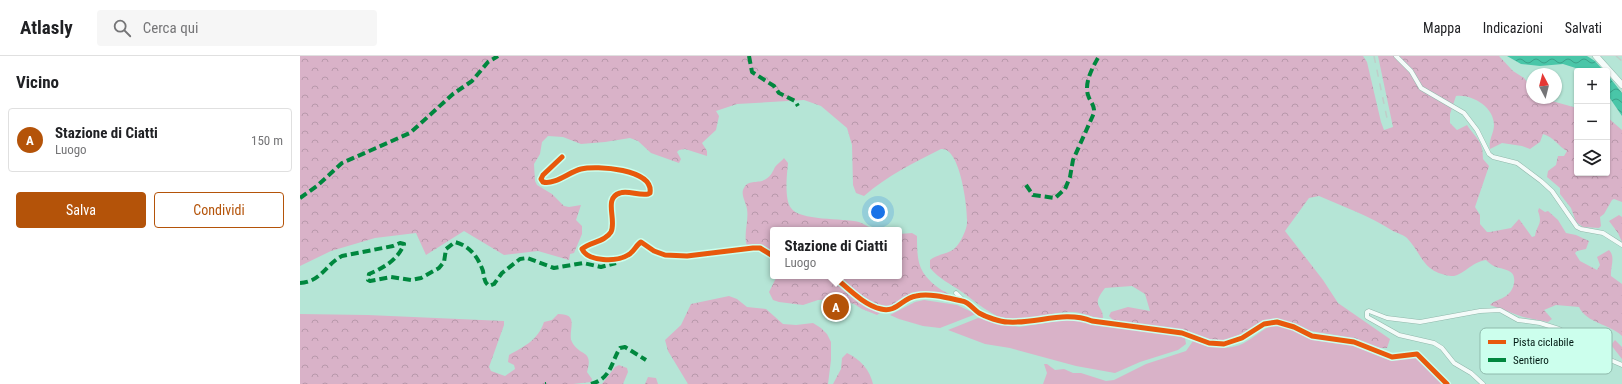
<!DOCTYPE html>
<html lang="it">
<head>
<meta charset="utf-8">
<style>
  body { margin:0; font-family:"Roboto Condensed",sans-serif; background:#f6f6f6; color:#202124 }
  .controls { position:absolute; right:12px; top:12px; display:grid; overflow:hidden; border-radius:4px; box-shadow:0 1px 3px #0004 }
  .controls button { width:36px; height:36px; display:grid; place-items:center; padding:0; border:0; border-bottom:1px solid #e0e0e0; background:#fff; color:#202124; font:20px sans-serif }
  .compass { position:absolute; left:1226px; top:12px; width:36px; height:36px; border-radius:50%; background:#fff; box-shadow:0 1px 3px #0004; rotate:353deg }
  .you { position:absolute; left:578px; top:156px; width:14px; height:14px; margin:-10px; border:3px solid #fff; border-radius:50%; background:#1a73e8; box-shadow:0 0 0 6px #1a73e833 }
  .badge { display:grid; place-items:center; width:26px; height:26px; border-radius:50%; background:#b45309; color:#fff; font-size:13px; font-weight:700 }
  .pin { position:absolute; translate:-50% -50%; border:2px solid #fff; box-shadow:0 1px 4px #0006 }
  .popup { position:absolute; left:470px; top:171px; width:132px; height:52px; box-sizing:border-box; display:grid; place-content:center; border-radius:4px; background:#fff; filter:drop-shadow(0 1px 3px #0005); font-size:13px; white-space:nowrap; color:#757577 }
  .popup b { font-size:15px; color:#202124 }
  .popup::after { content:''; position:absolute; left:50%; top:100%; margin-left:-8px; border:8px solid transparent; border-top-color:#fff }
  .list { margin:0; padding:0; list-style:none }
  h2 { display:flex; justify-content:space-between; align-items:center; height:52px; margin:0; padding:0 16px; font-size:17px }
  h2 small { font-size:13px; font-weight:400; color:#757577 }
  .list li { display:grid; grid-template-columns:26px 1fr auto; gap:12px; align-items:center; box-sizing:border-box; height:64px; margin:0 8px 8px; padding:0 8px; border:1px solid #e0e0e0; border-radius:4px }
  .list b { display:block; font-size:15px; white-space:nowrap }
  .list p { margin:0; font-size:13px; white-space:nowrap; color:#757577 }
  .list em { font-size:13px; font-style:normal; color:#757577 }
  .actions { display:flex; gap:8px; padding:12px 16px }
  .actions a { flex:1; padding:9px 0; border:1px solid #b45309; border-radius:4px; text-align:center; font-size:14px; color:#b45309 }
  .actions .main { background:#b45309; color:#fff }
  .icon { flex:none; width:22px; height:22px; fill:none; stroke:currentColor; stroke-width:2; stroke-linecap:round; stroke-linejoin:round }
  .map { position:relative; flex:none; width:1322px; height:328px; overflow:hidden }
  header { display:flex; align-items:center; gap:24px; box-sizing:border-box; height:56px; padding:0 20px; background:#fff; border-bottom:1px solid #e0e0e0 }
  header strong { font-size:19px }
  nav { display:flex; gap:22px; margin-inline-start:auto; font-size:14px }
  .search { width:280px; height:36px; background:#f6f6f6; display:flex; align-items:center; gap:10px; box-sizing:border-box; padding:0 14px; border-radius:4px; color:#757577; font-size:15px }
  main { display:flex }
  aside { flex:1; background:#fff }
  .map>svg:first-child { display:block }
  .green { fill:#d9b2c8 }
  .forest { fill:url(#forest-crowns) }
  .water { fill:url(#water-waves) }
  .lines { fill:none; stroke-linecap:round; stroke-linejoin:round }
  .street-casing { stroke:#91b7ab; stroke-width:5 }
  .secondary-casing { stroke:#91b7ab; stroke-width:7 }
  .street { stroke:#f4fbf9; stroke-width:4 }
  .secondary { stroke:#f4fbf9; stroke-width:6 }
  .rail { stroke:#bfcec9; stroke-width:1.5; stroke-dasharray:7 7; stroke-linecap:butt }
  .quiet { stroke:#00873e; stroke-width:4; stroke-dasharray:8 4; stroke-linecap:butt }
  .cycleway-casing { stroke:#ccffed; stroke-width:8 }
  .cycleway { stroke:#e8590c; stroke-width:5 }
  .key { fill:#ccffed; stroke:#8fbaac; stroke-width:1 }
  .key-label { font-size:11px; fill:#001a13 }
</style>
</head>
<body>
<header>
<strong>Atlasly</strong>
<div class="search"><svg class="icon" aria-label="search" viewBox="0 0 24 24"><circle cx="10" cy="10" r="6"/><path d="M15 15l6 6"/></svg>Cerca qui</div>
<nav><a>Mappa</a><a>Indicazioni</a><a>Salvati</a></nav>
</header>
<main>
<aside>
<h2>Vicino<small></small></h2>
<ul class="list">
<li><span class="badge">A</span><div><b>Stazione di Ciatti</b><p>Luogo</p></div><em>150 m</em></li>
</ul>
<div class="actions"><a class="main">Salva</a><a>Condividi</a></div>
</aside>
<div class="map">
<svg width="1322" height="328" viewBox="0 0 1322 328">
  <defs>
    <pattern id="forest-crowns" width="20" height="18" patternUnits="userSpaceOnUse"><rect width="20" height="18" fill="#d9b2c8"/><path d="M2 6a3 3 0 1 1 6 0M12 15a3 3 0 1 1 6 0" fill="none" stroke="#b898ab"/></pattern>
    <pattern id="water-waves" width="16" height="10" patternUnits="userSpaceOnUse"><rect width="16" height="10" fill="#49c6a8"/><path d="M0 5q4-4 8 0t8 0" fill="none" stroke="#3aa088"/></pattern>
  </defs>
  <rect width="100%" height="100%" fill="#b5e5d6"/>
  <!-- green -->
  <g class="green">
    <path d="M624 244 657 249 676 258 640 272 623 270 599 263 590 259 615 246Z"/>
    <path d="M678 262 719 271 765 264H780L805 270 873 279 885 282 886 288 878 294 840 306 815 317 776 310 710 292 685 288 648 274Z"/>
    <path d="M970 270H979L991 272 1008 281 1034 284 1057 290 1094 304 1115 301 1126 309 1143 328H743L747 317 744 308H747L755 314 764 313 773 317H781L806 325 814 324 846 308 886 295 893 285C910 290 927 296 944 287 953 282 961 275 970 270Z"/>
  </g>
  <!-- forest -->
  <g class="forest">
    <path d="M0 0H1063L1067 6 1081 66 1084 74 1093 71 1078 0H1199L1213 15 1224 22 1232 32V42H1241L1277 52V117H1307V61L1322 74V146L1314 143 1312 144 1304 158 1300 161 1301 170 1299 172 1283 171 1276 166 1271 152 1260 138V132L1247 121 1248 115 1256 109 1258 100H1264L1267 95C1258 90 1254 81 1243 78L1240 86 1230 93 1222 90 1202 87 1190 93C1188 85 1194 77 1194 69 1194 51 1172 38 1156 40L1150 58V67L1157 74 1167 69C1177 84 1183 84 1183 103L1189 110 1175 151 1180 159V168L1187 176H1190L1211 172 1219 163 1232 181 1235 180C1237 168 1243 169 1238 155L1239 152 1245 156 1248 155 1258 164 1266 177 1276 179 1289 185 1286 193 1277 195 1275 197 1280 205 1297 214 1300 209 1297 201 1309 194C1316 201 1310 212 1311 220L1322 228V280C1310 268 1286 267 1279 251L1256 249 1244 254 1252 263 1248 266 1223 261 1190 249C1195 244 1200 244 1206 240 1210 237 1213 233 1214 227 1216 214 1206 214 1196 211 1193 210 1189 207 1186 204 1171 206 1162 221 1151 220 1122 216 1123 199 1107 182 1104 179 1097 177 1093 175 1070 160 1044 151 1019 140L1009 142 985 175 1023 224 1038 247 1090 283 1087 292H1080L1041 280 1010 275 978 264 964 265 946 276 929 283 915 285 864 272 813 264 809 260 811 256 828 251 850 255 845 238 832 230 805 232C790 251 803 248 803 262 791 262 782 255 770 256 753 256 736 263 719 263 711 263 704 262 697 260 685 254 673 244 662 236 651 228 639 223 630 212V204C637 198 649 198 655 192 660 188 667 173 667 167 668 152 660 90 641 93 613 107 587 120 564 140L556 137 553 129 552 89 547 72 521 50 504 44 437 48 416 55 419 60 416 74 402 87 407 95V100L385 93 379 94 377 96 381 103 379 107 351 97 338 85 330 82 305 86 281 88 263 81 248 80 242 86 240 98 234 108 235 125 237 129 252 138 264 150 269 151 281 149 276 164 282 170V178L274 197 270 198 269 204 238 195 204 199 164 175 126 199 116 177 75 182 31 195 0 210Z"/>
    <path d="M484 102 488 107C487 118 484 143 491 152 499 165 543 162 559 166 564 168 570 172 575 174H473V193L470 194 458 190H447C443 178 449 166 447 153 446 146 440 138 444 132 448 123 459 128 466 123 471 120 473 115 475 111 477 108 482 105 484 102Z"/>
    <path d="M1319 159 1322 161V186L1318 177 1309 165Z"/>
    <path d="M612 177 617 180C617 206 618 217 640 233 644 236 650 237 653 241 641 239 625 234 613 238 603 242 597 252 586 252 571 251 549 229 537 220H599V178Z"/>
    <path d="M477 220H527L549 234 565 250 579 254 580 257 577 259 562 253 554 248 538 243 518 244 503 249 479 246 473 244 469 236Z"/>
    <path d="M429 240 437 243 447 251 466 253 483 268 496 269 513 267 521 272 527 278 531 286V304L528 328H388L368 295 365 284 381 269 391 248Z"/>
    <path d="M0 258 68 259 204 265V269L189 311 191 315 205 320 215 313 214 309 208 306 209 299C225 290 238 284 244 266L252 264 258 258C279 258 269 271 271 284 279 302 294 292 287 316L292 323 291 326 273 328H0Z"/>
    <path d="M1315 284 1322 291V303L1311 289Z"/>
    <path d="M547 297C560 303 570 314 573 328H533L541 313 542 302Z"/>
    <path d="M319 309 327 312 328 316 323 328H302L315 311Z"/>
    <path d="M348 321 356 322 358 328H345Z"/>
  </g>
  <!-- water -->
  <g class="water">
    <path d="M1207 0H1287L1295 5 1304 15H1285L1263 8 1240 10 1221 8Z"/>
    <path d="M1307 18 1322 37V60L1307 38Z"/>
  </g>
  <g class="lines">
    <!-- street casing -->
    <g class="street-casing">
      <g id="street">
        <path d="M1096 0 1111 15 1121 32 1164 57 1177 74 1189 98 1193 101 1217 107 1241 125 1252 135 1277 171 1281 173 1303 177 1322 189"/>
        <path d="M262 101 243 119 241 123 243 126C255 129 269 116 281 113 296 109 354 113 350 137L348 138C339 140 328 134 320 137 303 142 317 164 311 176 305 186 290 186 282 193 288 206 317 206 328 199 334 196 336 189 341 186L354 195 365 199 387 200 453 192H460L473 200"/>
        <path d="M533 220C547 231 563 249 581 253 597 257 602 242 616 240 630 237 648 242 662 245 669 246 673 253 679 257 686 261 700 266 708 266 737 268 764 254 792 265L882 277 909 287 924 288 942 282 964 268 977 266 994 271 1012 280 1054 286 1092 301 1117 298 1147 328"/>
        <path d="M656 237 664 245"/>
        <path d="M1183 328 1171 317 1154 307 1142 292 1134 287 1099 279 1067 261V256L1069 255 1087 262 1120 266 1180 255 1200 254 1218 264 1240 267 1259 273 1277 282 1301 300 1322 309"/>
      </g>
    </g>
    <!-- secondary casing -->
    <g class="secondary-casing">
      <path id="secondary" d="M1296 0 1322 29"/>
    </g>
    <!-- street -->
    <use href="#street" class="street"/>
    <!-- secondary -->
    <use href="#secondary" class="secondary"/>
    <!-- rail -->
    <g class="rail">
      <path d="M1074 0 1088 67"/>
      <path d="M1316 0 1322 5"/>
    </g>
    <!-- quiet -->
    <g class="quiet">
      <path d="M449 0 452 16 474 30 479 37 495 45 498 50"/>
      <path d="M726 129 733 139 755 142 765 133 770 121 773 104 794 57C795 49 790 46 788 39 784 26 793 11 799 0"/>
      <path d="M0 142 17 130 42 107 110 77 153 38 172 25 188 6 198 0"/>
      <path d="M0 227C21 226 26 208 42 200L93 190 100 187 104 188C98 204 83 212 69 218L68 224 70 225 91 221 111 224 121 222 139 212 144 206 146 193 155 186C170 190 178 201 183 215 184 221 184 226 189 230L194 228 202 217 220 203 227 202 254 212 283 207 301 211 316 207"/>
      <path d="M245 328H246"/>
      <path d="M291 328C312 322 311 306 320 292L325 291 346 304"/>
    </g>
    <!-- cycleway casing -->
    <g class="cycleway-casing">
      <g id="cycleway">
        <path d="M262 101 243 119 241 123 243 126C255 129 269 116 281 113 296 109 354 113 350 137L348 138C339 140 328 134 320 137 303 142 317 164 311 176 305 186 290 186 282 193 288 206 317 206 328 199 334 196 336 189 341 186L354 195 365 199 387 200 453 192H460L473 200"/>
        <path d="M533 220C547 231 563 249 581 253 597 257 602 242 616 240 630 237 648 242 662 245 669 246 673 253 679 257 686 261 700 266 708 266 737 268 764 254 792 265L882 277 909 287 924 288 942 282 964 268 977 266 994 271 1012 280 1054 286 1092 301 1117 298 1147 328"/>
      </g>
    </g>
    <!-- cycleway -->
    <use href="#cycleway" class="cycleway"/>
  </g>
  <!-- legend -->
  <rect x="1180" y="272" width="132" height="46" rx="6" class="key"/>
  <rect x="1188" y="284" width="18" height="4" fill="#e8590c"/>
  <rect x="1188" y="302" width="18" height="4" fill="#00873e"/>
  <g class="key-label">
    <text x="1213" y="290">Pista ciclabile</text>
    <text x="1213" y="308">Sentiero</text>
  </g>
</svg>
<div class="controls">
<button>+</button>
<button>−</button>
<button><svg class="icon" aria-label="layers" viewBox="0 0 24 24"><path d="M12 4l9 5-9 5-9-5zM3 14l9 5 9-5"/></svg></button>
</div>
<svg class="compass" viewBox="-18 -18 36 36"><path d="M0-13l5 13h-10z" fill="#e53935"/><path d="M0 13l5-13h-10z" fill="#757577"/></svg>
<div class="you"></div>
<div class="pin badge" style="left:536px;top:251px">A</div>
<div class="popup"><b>Stazione di Ciatti</b>Luogo</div>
</div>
</main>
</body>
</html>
